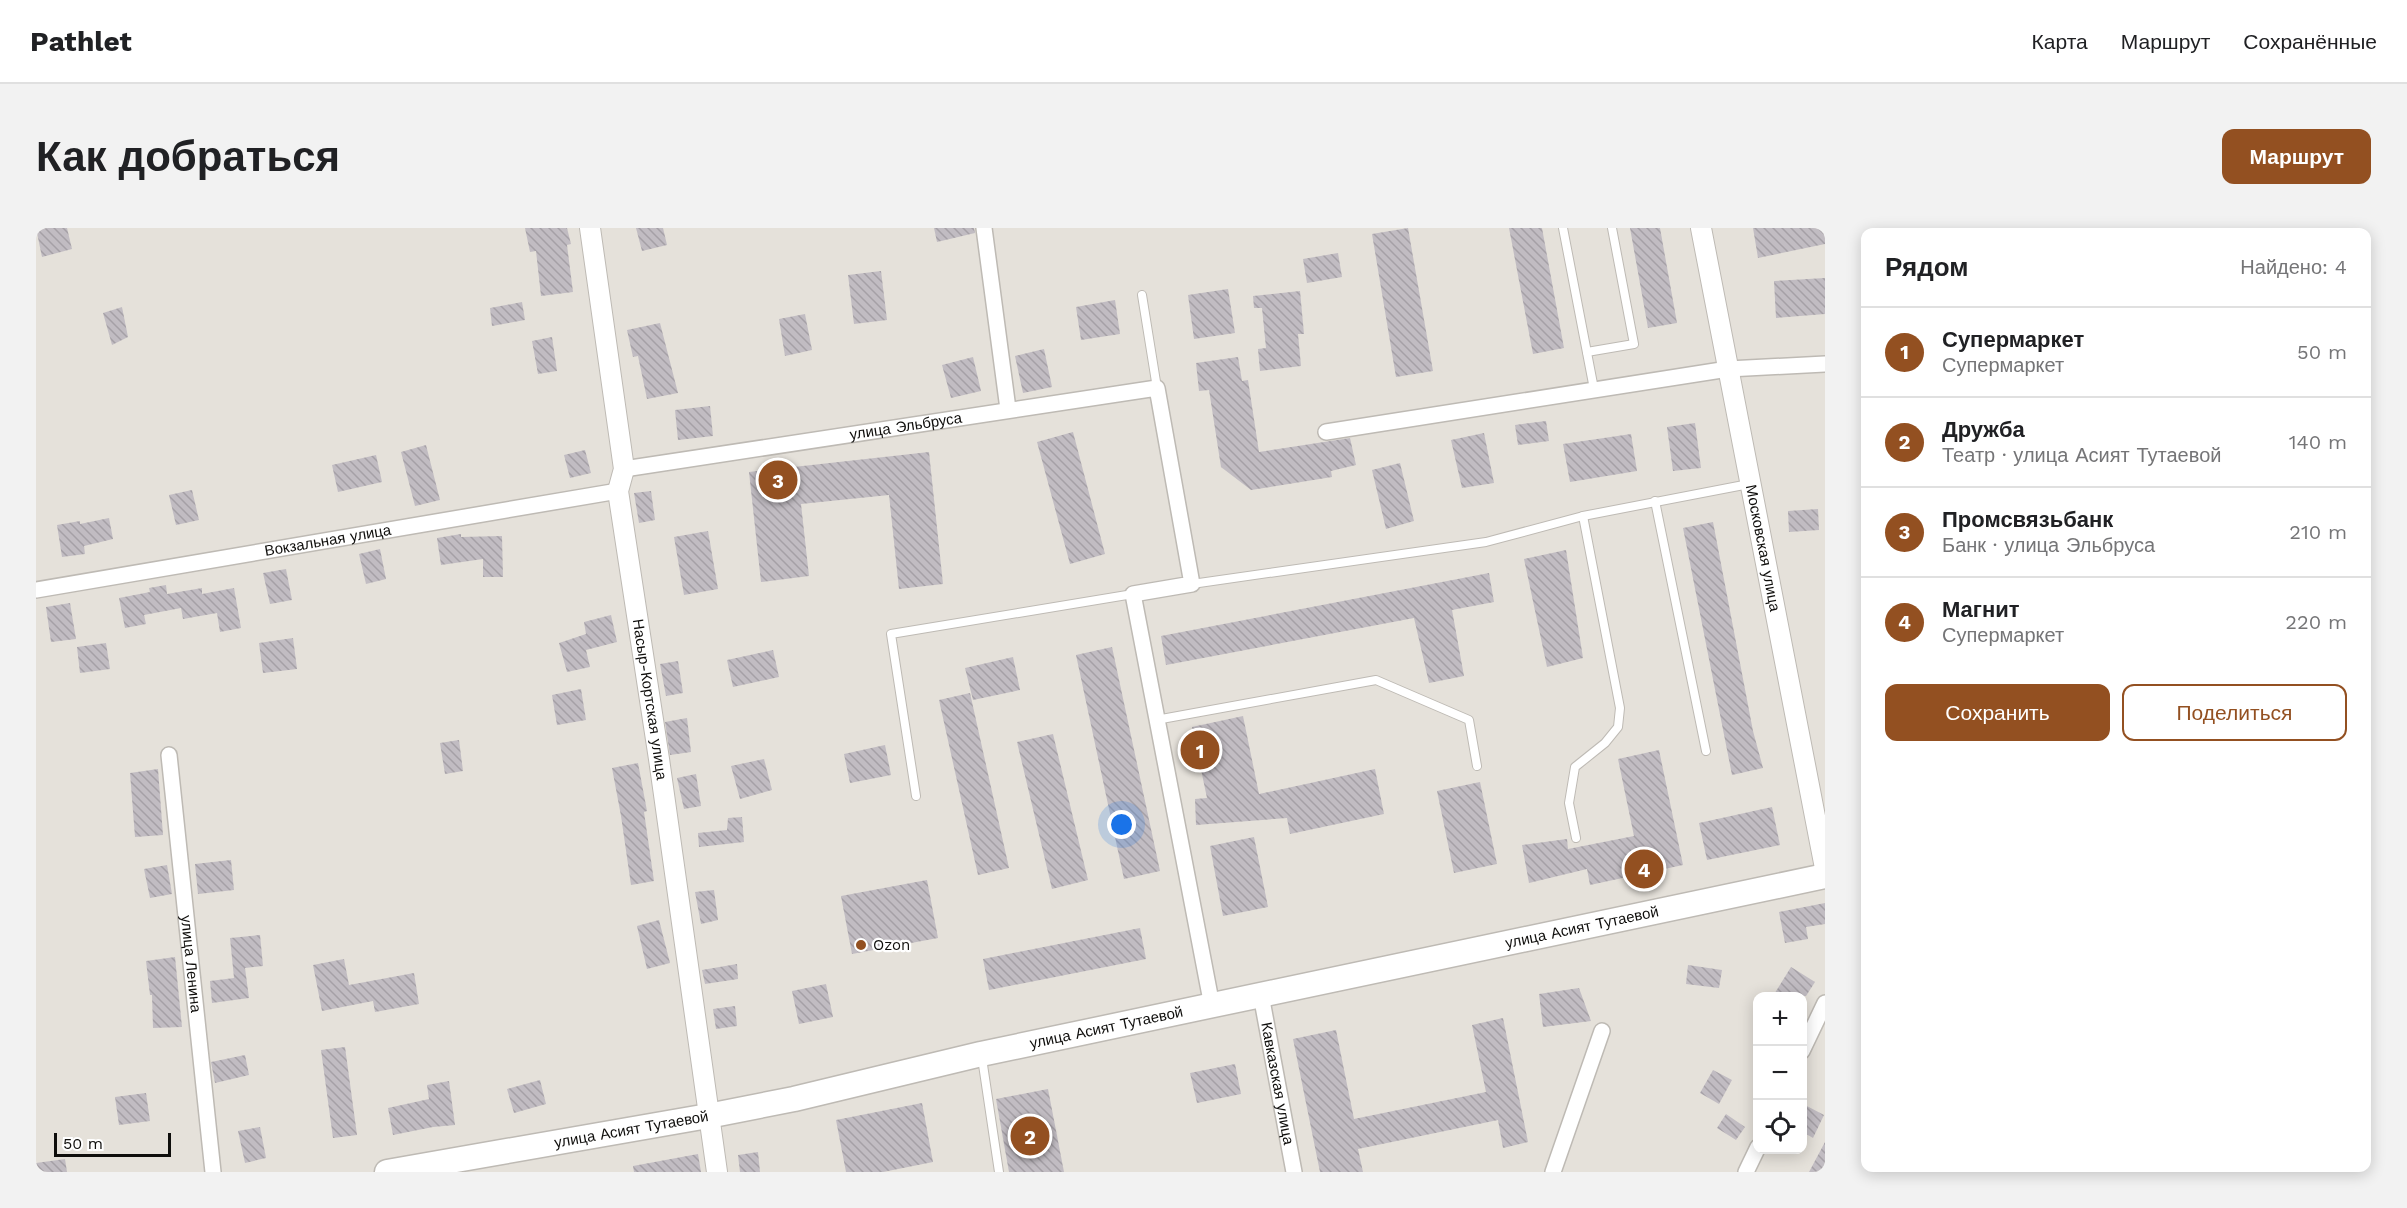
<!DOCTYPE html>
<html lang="ru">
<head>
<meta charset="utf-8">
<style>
  body { margin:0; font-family:"Work Sans",sans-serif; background:#f2f2f2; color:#202124 }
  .controls { position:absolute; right:18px; bottom:18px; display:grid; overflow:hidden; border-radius:12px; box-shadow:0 3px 15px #0003 }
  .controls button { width:54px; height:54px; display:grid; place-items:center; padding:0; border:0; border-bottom:2px solid #e0e0e0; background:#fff; color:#202124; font:30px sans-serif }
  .scale { position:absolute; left:18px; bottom:15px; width:117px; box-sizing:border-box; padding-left:6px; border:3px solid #0f0e0c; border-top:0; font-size:16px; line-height:21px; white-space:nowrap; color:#0f0e0c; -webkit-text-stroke:4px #fff; paint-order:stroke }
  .you { position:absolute; left:1086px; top:597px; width:21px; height:21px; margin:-15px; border:4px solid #fff; border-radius:50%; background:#1a73e8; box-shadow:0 0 0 9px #1a73e833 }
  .badge { display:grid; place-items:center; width:39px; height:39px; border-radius:50%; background:#935021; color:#fff; font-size:20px; font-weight:700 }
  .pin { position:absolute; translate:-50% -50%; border:3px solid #fff; box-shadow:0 2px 6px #0006 }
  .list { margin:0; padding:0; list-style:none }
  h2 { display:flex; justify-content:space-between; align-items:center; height:78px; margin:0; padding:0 24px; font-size:26px }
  h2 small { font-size:20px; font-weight:400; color:#757577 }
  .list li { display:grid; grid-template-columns:39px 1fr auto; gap:18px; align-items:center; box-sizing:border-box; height:90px; padding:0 24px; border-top:2px solid #e0e0e0 }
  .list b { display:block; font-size:22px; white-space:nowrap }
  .list p { margin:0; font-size:20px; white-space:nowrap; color:#757577 }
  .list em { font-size:20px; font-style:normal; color:#757577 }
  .actions { display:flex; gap:12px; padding:18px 24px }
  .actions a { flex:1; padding:14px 0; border:2px solid #935021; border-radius:12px; text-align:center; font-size:21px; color:#935021 }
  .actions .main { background:#935021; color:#fff }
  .icon { flex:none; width:33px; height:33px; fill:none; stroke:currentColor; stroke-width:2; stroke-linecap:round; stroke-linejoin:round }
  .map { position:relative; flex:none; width:1789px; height:944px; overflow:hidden; border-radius:12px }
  header { display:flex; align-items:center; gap:36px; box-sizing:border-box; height:84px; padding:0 30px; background:#fff; border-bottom:2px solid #e0e0e0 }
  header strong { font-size:28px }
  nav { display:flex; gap:33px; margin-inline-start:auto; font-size:21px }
  .intro { display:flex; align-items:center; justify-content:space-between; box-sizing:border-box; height:144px; padding:0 36px }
  h1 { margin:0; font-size:42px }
  .button { padding:15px 27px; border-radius:12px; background:#935021; color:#fff; font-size:21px; font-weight:700 }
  main { display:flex; gap:36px; padding:0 36px }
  aside { flex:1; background:#fff; border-radius:12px; box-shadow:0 3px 15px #0003 }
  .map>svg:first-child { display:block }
  .building { fill:url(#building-back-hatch) }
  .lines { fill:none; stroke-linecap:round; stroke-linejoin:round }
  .service-casing { stroke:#bebab4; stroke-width:10 }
  .minor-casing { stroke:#bebab4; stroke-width:18 }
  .tertiary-casing { stroke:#bebab4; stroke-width:22 }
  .primary-casing { stroke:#bebab4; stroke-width:27 }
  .service { stroke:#fff; stroke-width:8 }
  .minor { stroke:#fff; stroke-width:15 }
  .tertiary { stroke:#fff; stroke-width:20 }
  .primary { stroke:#fff; stroke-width:24 }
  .poi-dot { fill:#935021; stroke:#fff; stroke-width:2 }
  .labels { text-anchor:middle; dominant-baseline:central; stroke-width:4.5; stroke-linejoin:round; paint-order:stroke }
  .street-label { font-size:15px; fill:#0f0e0c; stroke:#fff }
  .poi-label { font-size:15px; fill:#0f0e0c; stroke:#fff; text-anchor:start }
</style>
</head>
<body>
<header>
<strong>Pathlet</strong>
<nav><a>Карта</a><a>Маршрут</a><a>Сохранённые</a></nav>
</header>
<div class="intro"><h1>Как добраться</h1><a class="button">Маршрут</a></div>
<main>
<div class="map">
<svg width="1789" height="944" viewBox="0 0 1789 944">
  <defs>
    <pattern id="building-back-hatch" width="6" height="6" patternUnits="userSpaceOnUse" patternTransform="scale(1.5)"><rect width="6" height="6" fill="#c1bcc2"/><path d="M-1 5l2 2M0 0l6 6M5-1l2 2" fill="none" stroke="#a5a0a6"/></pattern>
  </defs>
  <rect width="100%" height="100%" fill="#e5e1da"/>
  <!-- building -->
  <g class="building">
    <path d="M0 0H31L36 21 6 29Z"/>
    <path d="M489 0H531L535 16 531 17 537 64 505 68 500 23 494 24Z"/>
    <path d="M600 0H627L631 17 606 23Z"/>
    <path d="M898 0H938L939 5 901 14Z"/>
    <path d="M1372 0 1397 143 1360 149 1336 6Z"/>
    <path d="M1473 0H1506L1528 120 1497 126Z"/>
    <path d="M1594 0H1624L1641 95 1612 100Z"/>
    <path d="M1717 0H1789V16L1722 30Z"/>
    <path d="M1302 25 1306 49 1271 55 1267 31Z"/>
    <path d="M845 43 851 92 818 96 812 47Z"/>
    <path d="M1789 50V86L1740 90 1738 53Z"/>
    <path d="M1192 61 1199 105 1158 111 1152 67Z"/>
    <path d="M1264 63 1268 106H1262L1265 138 1224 143 1222 121 1230 120 1226 80H1218L1217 68Z"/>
    <path d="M1079 72 1084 106 1045 112 1040 79Z"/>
    <path d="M486 74 489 92 456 98 454 80Z"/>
    <path d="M86 79 92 109 76 117 67 85Z"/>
    <path d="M769 86 776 122 749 128 743 91Z"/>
    <path d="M624 95 642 165 611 171 602 128 597 129 591 102Z"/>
    <path d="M516 109 521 143 502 146 496 113Z"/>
    <path d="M1008 121 1016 159 987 165 979 128Z"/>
    <path d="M937 129 945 163 915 170 906 137Z"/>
    <path d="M1202 129 1206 153 1212 152 1223 224 1314 210 1320 237 1295 243 1296 249 1215 262 1185 239 1173 162 1163 163 1160 135Z"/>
    <path d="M674 178 677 208 642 212 639 182Z"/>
    <path d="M1510 193 1513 213 1482 217 1479 197Z"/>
    <path d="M1659 195 1665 240 1637 243 1631 199Z"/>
    <path d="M1037 204 1069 326 1034 336 1001 214Z"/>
    <path d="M1448 205 1458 255 1426 260 1415 212Z"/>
    <path d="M1595 206 1601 243 1534 254 1527 216Z"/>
    <path d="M390 217 404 272 379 278 365 224Z"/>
    <path d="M549 222 555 245 534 250 528 227Z"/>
    <path d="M893 224 907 356 863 361 853 267 765 276 773 348 725 354 713 244Z"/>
    <path d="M340 227 346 254 302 264 296 237Z"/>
    <path d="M1364 235 1378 293 1350 301 1336 242Z"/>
    <path d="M156 262 163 292 140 297 133 267Z"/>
    <path d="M615 263 619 292 603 295 598 265Z"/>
    <path d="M1782 281 1783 302 1753 304 1752 283Z"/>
    <path d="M73 290 77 311 48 318 49 326 26 329 21 297 44 293V296Z"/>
    <path d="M1677 294 1717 503 1727 540 1696 547 1647 300Z"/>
    <path d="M672 303 682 361 648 367 638 309Z"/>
    <path d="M425 306V309L466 308 467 349H447V331L405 337 401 310Z"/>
    <path d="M344 321 350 351 330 356 323 326Z"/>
    <path d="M1530 322 1547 430 1511 439 1488 331Z"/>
    <path d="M250 341 256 372 234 376 227 345Z"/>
    <path d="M1453 345 1458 374 1416 382 1428 448 1393 455 1378 390 1130 437 1125 408Z"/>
    <path d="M130 357 131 366 166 360V366L198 360 205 400 184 404 181 385 147 391 145 380 108 387 110 396 89 400 83 370 114 364 113 360Z"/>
    <path d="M34 375 40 411 15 414 10 379Z"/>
    <path d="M575 387 581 414 550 422 554 439 531 444 523 415 550 406 548 394Z"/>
    <path d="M257 410 261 441 227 445 223 415Z"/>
    <path d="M70 415 74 441 44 445 41 419Z"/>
    <path d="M1076 419 1124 643 1088 651 1040 427Z"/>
    <path d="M737 422 743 449 697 459 691 432Z"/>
    <path d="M977 429 984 462 937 472 929 440Z"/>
    <path d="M642 433 647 465 630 468 624 436Z"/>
    <path d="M545 461 550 492 521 497 516 467Z"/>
    <path d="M934 465 973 640 942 647 903 472Z"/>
    <path d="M1207 488 1223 566 1339 541 1348 586 1254 606 1251 590 1160 597 1159 571 1171 570 1156 499Z"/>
    <path d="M651 490 655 524 634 527 629 494Z"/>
    <path d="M1017 506 1052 652 1016 661 981 514Z"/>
    <path d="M423 512 427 543 409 546 404 515Z"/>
    <path d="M849 517 855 547 814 555 808 526Z"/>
    <path d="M1623 522 1647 637 1554 657 1551 641 1493 655 1486 617 1531 611 1532 621 1598 608 1582 531Z"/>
    <path d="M728 531 736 562 704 571 695 538Z"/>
    <path d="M602 535 611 583 608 584 618 653 595 657 585 588 576 540Z"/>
    <path d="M122 541 127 607 99 609 94 545Z"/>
    <path d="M660 546 665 578 648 581 641 550Z"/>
    <path d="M1444 554 1461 636 1418 645 1401 563Z"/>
    <path d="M1736 579 1744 617 1671 632 1663 595Z"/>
    <path d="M706 589 708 614 663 619 662 605 691 602 692 590Z"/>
    <path d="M1218 609 1232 679 1187 688 1174 618Z"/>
    <path d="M195 632 198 662 162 666 159 636Z"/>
    <path d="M131 637 136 666 114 670 108 641Z"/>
    <path d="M891 652 902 710 816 726 805 668Z"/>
    <path d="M678 662 682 692 665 696 659 664Z"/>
    <path d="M1789 675V696L1770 699 1772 711 1749 715 1743 684Z"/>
    <path d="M623 692 634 735 611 741 601 698Z"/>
    <path d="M1104 700 1110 731 953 762 947 731Z"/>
    <path d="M224 707 227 738 209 740 213 770 176 775 174 753 198 750 194 710Z"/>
    <path d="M139 729 146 799 117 800 116 767H114L110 733Z"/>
    <path d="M308 731 313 757 378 745 383 776 339 784 337 773 286 783 277 737Z"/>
    <path d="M701 736 702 751 669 756 666 742Z"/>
    <path d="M1652 737 1686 742 1683 760 1650 756Z"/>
    <path d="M1755 739 1779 754 1770 768H1737Z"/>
    <path d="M790 756 797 789 763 796 756 763Z"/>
    <path d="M1543 760 1555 793 1507 799 1503 766Z"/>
    <path d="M699 778 701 798 680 801 677 781Z"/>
    <path d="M1467 790 1492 914 1467 920 1462 892 1322 921 1327 944H1284L1257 811 1300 802 1318 891 1450 864 1436 797Z"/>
    <path d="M309 819 321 907 297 910 285 822Z"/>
    <path d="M209 827 213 847 179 855 175 834Z"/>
    <path d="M1199 836 1205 866 1161 875 1154 845Z"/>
    <path d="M1677 842 1696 852 1683 876 1664 865Z"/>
    <path d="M504 852 510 876 478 885 471 861Z"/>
    <path d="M413 853 419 897 397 899 357 907 352 880 393 871 391 857Z"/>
    <path d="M1012 861 1028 944H973L960 871Z"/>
    <path d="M110 865 114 893 83 897 79 869Z"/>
    <path d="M886 875 897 934 847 944H810L800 892Z"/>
    <path d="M1767 876 1788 887 1777 910 1767 904Z"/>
    <path d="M1690 886 1709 899 1700 912 1681 900Z"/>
    <path d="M224 899 230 930 209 935 202 903Z"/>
    <path d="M1789 914V944H1773Z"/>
    <path d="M722 924 724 944H704L702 927Z"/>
    <path d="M662 926 665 944H598L597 938Z"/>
    <path d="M29 931 31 944H0V935Z"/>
  </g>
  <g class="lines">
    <!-- service casing -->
    <g class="service-casing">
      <g id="service">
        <path d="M1527 0 1558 161"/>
        <path d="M1106 67 1121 160"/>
        <path d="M1551 124 1598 116 1576 0"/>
        <path d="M1619 273 1670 523"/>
        <path d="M1156 356 1450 314 1547 288 1713 256"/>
        <path d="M1120 492 1340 452 1433 492 1441 538"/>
        <path d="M880 568 855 406 1097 366"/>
        <path d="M1540 610 1533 575 1539 539 1569 515 1582 499 1584 480 1547 288"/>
        <path d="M946 830 963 944"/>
      </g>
    </g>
    <!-- minor casing -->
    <g class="minor-casing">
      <g id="minor">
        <path d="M948 0 972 181"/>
        <path d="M1290 204 1692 141 1789 136"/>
        <path id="s1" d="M588 241 1121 160 1156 356 1097 366 1176 778"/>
        <path id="s2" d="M0 362 582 263"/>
        <path id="s3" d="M133 527 177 944"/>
        <path id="s4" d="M1225 767 1258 944"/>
        <path d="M1766 823 1789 775"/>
        <path d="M1517 944 1566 803"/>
        <path d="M1710 944 1722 919"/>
      </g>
    </g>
    <!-- tertiary casing -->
    <g class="tertiary-casing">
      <g id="tertiary">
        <path id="s5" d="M554 0 588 241 582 263 623 531 681 944"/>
        <path id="s6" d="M1665 0 1789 640"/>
      </g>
    </g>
    <!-- primary casing -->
    <g class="primary-casing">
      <g id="primary">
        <path id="s7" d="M351 944 672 888 758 871 945 826 1789 648"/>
      </g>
    </g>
    <!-- service -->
    <use href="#service" class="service"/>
    <!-- minor -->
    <use href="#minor" class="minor"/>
    <!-- tertiary -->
    <use href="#tertiary" class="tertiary"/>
    <!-- primary -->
    <use href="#primary" class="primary"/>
  </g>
  <!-- markers -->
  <circle class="poi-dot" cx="825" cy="717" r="6"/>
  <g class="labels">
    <!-- street labels -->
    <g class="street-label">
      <text stroke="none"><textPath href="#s1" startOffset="285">улица Эльбруса</textPath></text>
      <text stroke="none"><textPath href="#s2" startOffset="296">Вокзальная улица</textPath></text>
      <text stroke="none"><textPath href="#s6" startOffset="326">Московская улица</textPath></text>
      <text stroke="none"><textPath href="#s5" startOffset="477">Насыр-Кортская улица</textPath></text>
      <text stroke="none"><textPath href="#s7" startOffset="1220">улица Асият Тутаевой</textPath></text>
      <text stroke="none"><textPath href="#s3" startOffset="210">улица Ленина</textPath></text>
      <text stroke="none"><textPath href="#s7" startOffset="734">улица Асият Тутаевой</textPath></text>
      <text stroke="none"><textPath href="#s4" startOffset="90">Кавказская улица</textPath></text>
      <text stroke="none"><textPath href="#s7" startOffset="248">улица Асият Тутаевой</textPath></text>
    </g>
    <!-- poi labels -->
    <g class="poi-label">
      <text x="837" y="717">Ozon</text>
    </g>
  </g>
</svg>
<div class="controls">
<button>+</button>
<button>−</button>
<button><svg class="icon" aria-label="locate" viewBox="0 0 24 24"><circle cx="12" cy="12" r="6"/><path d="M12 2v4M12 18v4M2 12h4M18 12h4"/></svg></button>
</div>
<div class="scale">50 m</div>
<div class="you"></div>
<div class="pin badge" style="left:1164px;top:522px">1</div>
<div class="pin badge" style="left:994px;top:908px">2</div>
<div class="pin badge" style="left:742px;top:252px">3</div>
<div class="pin badge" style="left:1608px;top:641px">4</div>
</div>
<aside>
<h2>Рядом<small>Найдено: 4</small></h2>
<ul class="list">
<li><span class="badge">1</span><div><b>Супермаркет</b><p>Супермаркет</p></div><em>50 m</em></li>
<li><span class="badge">2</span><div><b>Дружба</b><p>Театр · улица Асият Тутаевой</p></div><em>140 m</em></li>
<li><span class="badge">3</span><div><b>Промсвязьбанк</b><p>Банк · улица Эльбруса</p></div><em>210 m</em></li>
<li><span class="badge">4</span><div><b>Магнит</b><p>Супермаркет</p></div><em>220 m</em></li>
</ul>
<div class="actions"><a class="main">Сохранить</a><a>Поделиться</a></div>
</aside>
</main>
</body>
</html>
